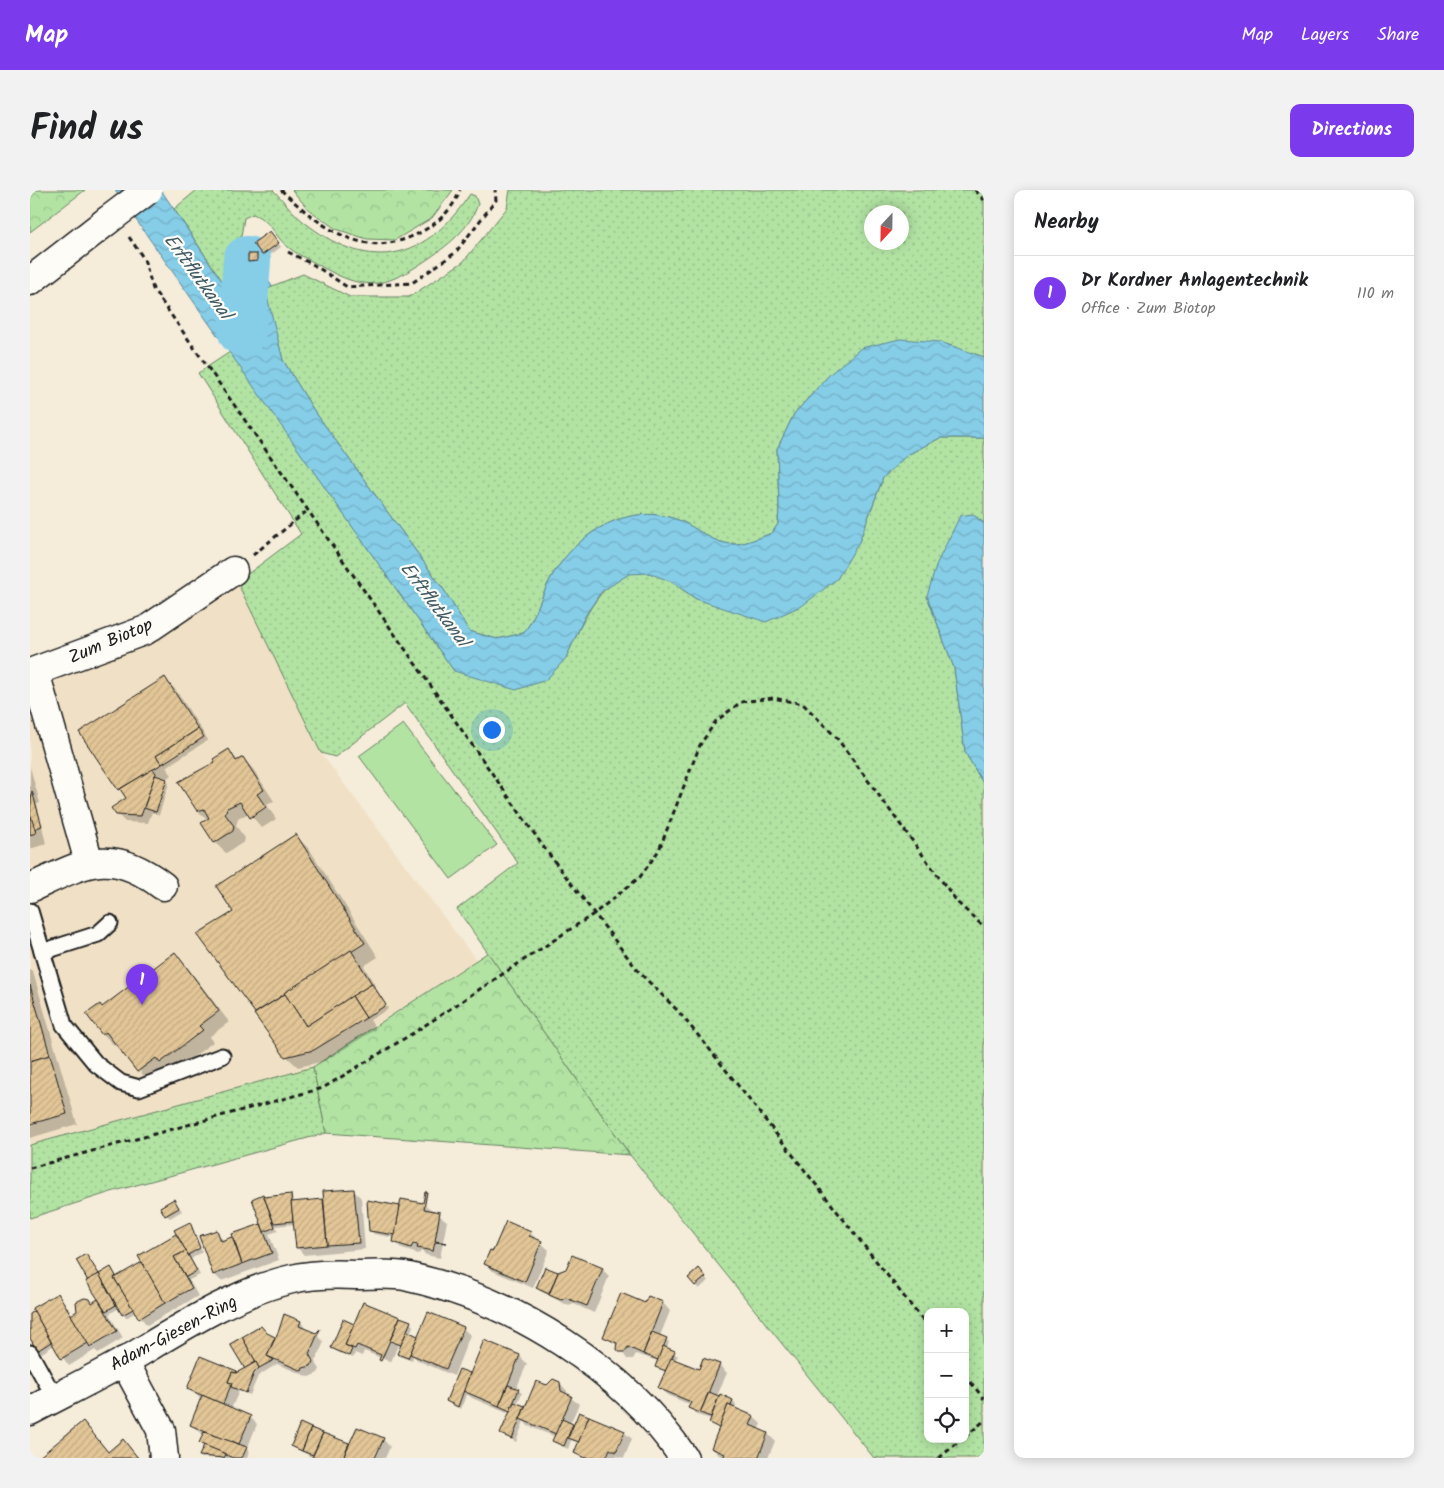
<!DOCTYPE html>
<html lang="en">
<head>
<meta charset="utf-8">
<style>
  body { margin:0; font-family:Kalam,sans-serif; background:#f2f2f2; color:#202124 }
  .controls { position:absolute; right:15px; bottom:15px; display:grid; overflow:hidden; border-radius:10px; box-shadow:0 2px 12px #0003 }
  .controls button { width:45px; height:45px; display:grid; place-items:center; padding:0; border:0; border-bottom:1px solid #e0e0e0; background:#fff; color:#202124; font:25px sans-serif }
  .compass { position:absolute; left:834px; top:15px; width:45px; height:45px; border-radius:50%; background:#fff; box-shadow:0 2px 12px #0003; rotate:202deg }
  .you { position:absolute; left:461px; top:539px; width:18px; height:18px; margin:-12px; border:4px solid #fff; border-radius:50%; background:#1a73e8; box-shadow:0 0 0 8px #1a73e833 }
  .badge { display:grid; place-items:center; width:32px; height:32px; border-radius:50%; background:#7c3aed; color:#fff; font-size:16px; font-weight:700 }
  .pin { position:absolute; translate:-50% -41px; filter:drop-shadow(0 1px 2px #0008) }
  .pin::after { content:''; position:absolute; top:26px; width:18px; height:15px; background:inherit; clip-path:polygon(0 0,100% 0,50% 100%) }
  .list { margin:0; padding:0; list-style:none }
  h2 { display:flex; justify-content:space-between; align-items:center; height:65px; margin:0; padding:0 20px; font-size:21px }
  h2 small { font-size:16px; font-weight:400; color:#757577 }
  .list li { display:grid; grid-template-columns:32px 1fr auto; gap:15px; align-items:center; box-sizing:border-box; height:75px; padding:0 20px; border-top:1px solid #e0e0e0 }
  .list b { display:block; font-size:19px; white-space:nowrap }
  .list p { margin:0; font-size:16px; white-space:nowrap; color:#757577 }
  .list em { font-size:16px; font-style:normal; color:#757577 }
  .icon { flex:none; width:28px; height:28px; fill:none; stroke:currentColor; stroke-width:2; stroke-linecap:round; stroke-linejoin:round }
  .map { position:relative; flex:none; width:954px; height:1268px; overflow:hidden; border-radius:10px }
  header { display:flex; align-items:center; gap:30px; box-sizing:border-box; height:70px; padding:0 25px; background:#7c3aed; color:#fff }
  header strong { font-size:24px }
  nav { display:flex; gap:28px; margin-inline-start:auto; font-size:18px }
  .intro { display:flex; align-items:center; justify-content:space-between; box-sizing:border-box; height:120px; padding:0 30px }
  h1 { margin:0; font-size:35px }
  .button { padding:12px 22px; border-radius:10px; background:#7c3aed; color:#fff; font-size:18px; font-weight:700 }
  main { display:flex; gap:30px; padding:0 30px }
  aside { flex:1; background:#fff; border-radius:10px; box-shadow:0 2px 12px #0003 }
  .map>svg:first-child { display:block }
  .built { fill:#f0e1c6 }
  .grass { fill:url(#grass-dots); stroke:#678060; fill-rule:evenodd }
  .forest { fill:url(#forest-crowns); stroke:#678060 }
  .park { fill:#b2e3a3; stroke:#678060 }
  .water { fill:url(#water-waves); stroke:#5c8696 }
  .shadow { fill:#0003 }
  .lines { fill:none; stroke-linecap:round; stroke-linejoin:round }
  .river { stroke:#86cde7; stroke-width:48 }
  .building { fill:url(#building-hatch); stroke:#1c1c1c }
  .service-casing { stroke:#1c1c1c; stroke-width:19 }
  .minor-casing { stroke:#1c1c1c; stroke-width:31 }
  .secondary-casing { stroke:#1c1c1c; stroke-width:31 }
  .path { stroke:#1c1c1c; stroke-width:3; stroke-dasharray:5 4; stroke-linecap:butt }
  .service { stroke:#fdfcf7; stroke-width:15 }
  .minor { stroke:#fdfcf7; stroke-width:28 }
  .secondary { stroke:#fdfcf7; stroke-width:28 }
  .secondary-bridge-casing { stroke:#1c1c1c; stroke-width:31; stroke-linecap:butt }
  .secondary-bridge { stroke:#fdfcf7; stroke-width:28 }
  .labels { text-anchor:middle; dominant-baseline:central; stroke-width:4.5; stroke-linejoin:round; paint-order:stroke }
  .street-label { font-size:18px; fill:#1c1c1c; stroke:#fdfcf7 }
  .water-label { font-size:19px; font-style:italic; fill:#415a63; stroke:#fdfcf7 }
</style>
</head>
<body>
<header>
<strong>Map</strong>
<nav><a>Map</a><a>Layers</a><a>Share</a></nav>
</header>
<div class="intro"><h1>Find us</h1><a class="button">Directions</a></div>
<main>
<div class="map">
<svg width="954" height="1268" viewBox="0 0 954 1268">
  <defs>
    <pattern id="grass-dots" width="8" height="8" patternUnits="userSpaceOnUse" patternTransform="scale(1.25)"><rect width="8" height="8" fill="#b2e3a3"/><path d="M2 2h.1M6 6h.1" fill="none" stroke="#98c28c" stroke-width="1.8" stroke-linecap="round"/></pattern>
    <pattern id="forest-crowns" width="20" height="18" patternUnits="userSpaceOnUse" patternTransform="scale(1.25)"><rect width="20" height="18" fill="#b2e3a3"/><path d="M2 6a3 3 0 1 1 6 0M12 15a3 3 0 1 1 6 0" fill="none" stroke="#98c28c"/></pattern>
    <pattern id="water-waves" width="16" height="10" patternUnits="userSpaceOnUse" patternTransform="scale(1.25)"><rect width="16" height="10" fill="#86cde7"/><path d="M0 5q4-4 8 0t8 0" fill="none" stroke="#73afc6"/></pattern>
    <pattern id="building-hatch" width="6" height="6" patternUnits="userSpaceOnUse" patternTransform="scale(1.25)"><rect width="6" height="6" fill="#e3c697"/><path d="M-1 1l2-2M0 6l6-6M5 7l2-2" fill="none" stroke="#c2aa82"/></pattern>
  </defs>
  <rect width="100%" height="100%" fill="#f5ecda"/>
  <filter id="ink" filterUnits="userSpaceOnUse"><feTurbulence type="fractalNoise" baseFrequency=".02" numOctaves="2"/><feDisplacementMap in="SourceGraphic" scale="10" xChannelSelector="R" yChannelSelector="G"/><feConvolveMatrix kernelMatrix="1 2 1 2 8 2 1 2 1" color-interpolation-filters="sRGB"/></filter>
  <g filter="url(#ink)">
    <!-- built -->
    <path class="built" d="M207 392 291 563 446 770 283 877 0 955V496Z"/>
    <!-- grass -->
    <g class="grass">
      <path d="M167 0H243C254 11 265 26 278 35 342 84 397 69 440 4L445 6 448 14C439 40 417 56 395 71 352 100 332 101 287 74 278 69 266 64 258 57 243 45 244 33 223 24L214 28 206 77 205 110 144 19Z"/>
      <path d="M480 0H954V167L910 152 800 184 764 224 747 259 749 317 748 334 742 343C731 347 714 355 702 354 684 353 672 342 657 334 612 311 563 332 533 370 513 393 511 418 494 443L467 449 439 441 414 400 283 219 253 170 235 102 242 96 273 84 320 107H379L433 72 477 18ZM842 22H872V52H842Z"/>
      <path d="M200 162 424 481 536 468C551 436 573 375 619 383 636 385 652 400 666 409L829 352 853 288 877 265 910 248H954V333L942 324 897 406 924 478 935 562 954 595V1268H844L600 965 427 719 488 673 375 513 305 567 291 563 207 392 271 344 168 183ZM898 1122H935V1249H898Z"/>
      <path d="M283 877 296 943 81 1002 0 1028V955Z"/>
    </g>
    <!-- forest -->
    <g class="forest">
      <path d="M0 0H55L0 42Z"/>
      <path d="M262 0H423L402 28 365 50 337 49 306 39 278 19Z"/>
      <path d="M457 763H458L600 965 296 943 283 877Z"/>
    </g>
    <!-- park -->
    <path class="park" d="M373 534 467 655 421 689 329 566Z"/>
    <!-- water -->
    <g class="water">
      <path d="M85 0H131L204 109 206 76H227L242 96 236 102 253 170 283 219 414 400 439 441 467 449 494 443C511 418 513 394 533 370 563 332 612 311 657 334 672 342 684 353 702 354 714 355 730 347 742 343L748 334 749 317 747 259 764 224 800 184 831 158 870 149 910 152 954 167V248H910L877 265 853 288 829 352 807 389 773 415 736 432 666 409 642 392 619 383 599 384 571 402 555 426 536 468 516 490 486 500 424 481Z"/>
      <path d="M942 324 954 333V595L935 562 924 478 897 406 907 373 930 326Z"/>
    </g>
    <!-- shadow -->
    <g class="shadow">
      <path d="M243 46 251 57 236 68 225 54Z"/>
      <path d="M226 65 230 68V74L222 75 219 71Z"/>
      <path d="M135 489 146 500 178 550 136 577 142 585 135 589 139 593 129 625 122 622 118 633 95 632 87 624 97 609 51 542Z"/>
      <path d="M199 561 208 571 213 568 223 579 244 611 237 615 246 629 232 638 219 623 208 629 206 636 215 648 214 652 196 663 185 653 172 633 177 630 168 621 186 573Z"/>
      <path d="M0 577 10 613 7 614 16 654 0 659Z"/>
      <path d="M266 646 280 660 348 767 334 776 358 819 340 830 346 839 295 871 268 877 256 866 226 822 205 723Z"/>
      <path d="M145 764 156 775 199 832 179 847 183 852 142 883 138 878 119 892 86 853 84 855 73 844 72 818Z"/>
      <path d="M0 779 3 782 47 934 0 948Z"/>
      <path d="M323 1000 331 1008 335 1059 274 1065 267 1057 265 1034 246 1036 248 1041 239 1044 249 1070 191 1091 184 1084 186 1041 194 1051 231 1035 234 1039V1008L261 1005 264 1013 294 1010Z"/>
      <path d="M147 1014 152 1021 140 1028 136 1025Z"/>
      <path d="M395 1015 417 1031 410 1068 396 1065 392 1061 388 1064 372 1059 365 1052V1048L344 1044 340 1040 369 1017Z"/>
      <path d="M160 1033 172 1062 161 1069 170 1085 159 1090 168 1106 117 1135 106 1122 96 1128 89 1118 79 1124 93 1148 68 1163 65 1160 39 1176 24 1155 12 1163 8 1160 0 1146V1125L28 1104 43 1125 59 1110 63 1113 69 1110 56 1065 69 1085 81 1079 87 1087 113 1072 109 1066 147 1045Z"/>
      <path d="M500 1043 519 1060 503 1098 463 1081 455 1074 464 1063Z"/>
      <path d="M515 1078 528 1083 572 1079 579 1086 564 1123 544 1114 539 1116 510 1101 507 1098Z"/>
      <path d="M672 1083 678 1091 669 1099 659 1088Z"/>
      <path d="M619 1108 633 1113 640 1121 630 1146 639 1152 637 1159 648 1166 645 1170 670 1180 674 1169 689 1175 697 1183 687 1206 703 1211 706 1214 704 1219 724 1227 731 1234 728 1240 738 1244 745 1251 738 1268H695L689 1265 682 1258 690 1239 680 1232 681 1229 667 1225 660 1218 661 1215 637 1205 630 1198 636 1182 626 1176 628 1171 606 1164 603 1169H597L588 1156 575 1147 616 1115Z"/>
      <path d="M334 1113 380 1132 383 1136 380 1144 388 1147 433 1138 440 1145 424 1186 389 1171 383 1166 382 1171 372 1167 369 1164 371 1156 368 1155 361 1172 334 1161 332 1166 325 1163 323 1168 306 1161 303 1158 325 1135Z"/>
      <path d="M255 1126 271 1132 277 1141 287 1145 294 1152 285 1172 290 1179 288 1183 279 1187 247 1174 228 1186 220 1205 209 1201 201 1219 220 1227 227 1234 217 1259 219 1262 217 1268H170L174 1257 170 1253 174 1245 161 1235 172 1209 158 1199 206 1184 216 1178 238 1145 246 1150Z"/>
      <path d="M455 1152 490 1166 497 1174 486 1199 492 1203 487 1214 496 1218 517 1197 530 1193 537 1201V1205L549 1214 540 1234 594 1242 602 1249 594 1268 587 1266 586 1268H551L545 1263 549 1253 541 1250 538 1259 527 1254 524 1251 526 1247 498 1236 494 1231 486 1252 472 1244 481 1222 477 1221V1223L442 1208 437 1204 431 1219 421 1214 417 1211 430 1181 441 1185Z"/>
      <path d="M53 1233 79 1263 93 1251 109 1268H10Z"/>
      <path d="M271 1235 320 1255 353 1249 360 1257 355 1268H283L262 1256Z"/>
    </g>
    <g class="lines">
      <!-- river -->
      <path class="river" d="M212 142 217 70"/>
    </g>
    <!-- building -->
    <g class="building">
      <path d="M240 41 249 53 232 65 223 53Z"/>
      <path d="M218 64H227V71L218 72Z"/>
      <path d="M135 487 168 539 126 566 132 574 88 600 49 542Z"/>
      <path d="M168 539 174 547 132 574 126 566Z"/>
      <path d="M199 559 206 571 213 567 234 600 227 604 236 617 220 628 210 612 197 618 195 624 204 636 203 641 184 653 171 633 179 628 174 619 167 621 148 592 185 572 183 569Z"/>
      <path d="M123 579 126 583 111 626 86 625 81 618 96 608 90 599Z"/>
      <path d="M125 585 137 589 126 622 114 618Z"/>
      <path d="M2 601 12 636 4 639 0 623Z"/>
      <path d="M0 623 6 643 0 645Z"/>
      <path d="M266 644 335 753 225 823 167 744 203 722 186 696Z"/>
      <path d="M321 760 342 794 276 836 254 803Z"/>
      <path d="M145 762 189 821 169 836 173 840 130 873 126 868 107 882 76 842 72 845 56 824 70 814 72 817Z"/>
      <path d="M342 794 356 815 336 828 322 806Z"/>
      <path d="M0 795 20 865 0 871Z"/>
      <path d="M255 804 276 836 322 806 336 828 284 860 255 867 224 824Z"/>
      <path d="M20 865 37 924 0 934V871Z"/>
      <path d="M324 999 329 1053 297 1055 293 1001Z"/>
      <path d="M395 1002H397L394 1019 410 1022 405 1051 417 1053 405 1052 403 1061 387 1058 388 1055 383 1054 381 1058 363 1052 371 1009 393 1013Z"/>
      <path d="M233 1004 245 1037 234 1042 222 1009Z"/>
      <path d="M261 1004 263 1031 244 1033 234 1007Z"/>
      <path d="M144 1009 149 1018 135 1026 130 1017Z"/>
      <path d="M293 1009 297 1055 266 1058 261 1012Z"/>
      <path d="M337 1010 370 1016 365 1045 339 1041Z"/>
      <path d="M476 1031 501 1042 499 1046 512 1051 495 1092 454 1074 460 1060 463 1061Z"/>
      <path d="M160 1032 170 1058 158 1065 144 1040Z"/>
      <path d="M231 1034 242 1063 212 1074 202 1044Z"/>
      <path d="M187 1040 191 1051 202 1047 212 1074 183 1085 169 1046Z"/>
      <path d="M146 1044 156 1061 144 1067 162 1098 135 1113 108 1066Z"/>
      <path d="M156 1061 167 1081 156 1087 144 1067Z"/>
      <path d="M56 1064 69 1084 58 1091 46 1070Z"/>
      <path d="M542 1065 573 1078 557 1116 536 1108 531 1110 519 1105 528 1082 536 1079Z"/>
      <path d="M112 1072 135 1113 109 1129 84 1088Z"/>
      <path d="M81 1077 86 1086 84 1088 103 1119 92 1125 69 1084Z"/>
      <path d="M515 1077 528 1082 519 1104 506 1098Z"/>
      <path d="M669 1078 676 1087 665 1096 658 1088Z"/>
      <path d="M69 1084 86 1115 76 1121 56 1091Z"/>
      <path d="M28 1103 58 1153 31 1169 2 1118Z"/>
      <path d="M591 1103 615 1113 618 1106 633 1112 613 1164 598 1157 595 1162H589L586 1158 587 1153 573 1147Z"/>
      <path d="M54 1108 60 1109 62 1113 68 1109 87 1141 60 1157 41 1125 47 1121 46 1112Z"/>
      <path d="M333 1112 370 1127 351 1171 349 1170 351 1165 327 1155 325 1159 315 1155Z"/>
      <path d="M4 1121 21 1152 7 1161 0 1148V1124Z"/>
      <path d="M398 1122 434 1137 416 1179 380 1164Z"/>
      <path d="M254 1124 271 1131 269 1136 286 1143 290 1139 279 1164 283 1171 281 1176 273 1178 272 1181 237 1166 249 1140Z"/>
      <path d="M370 1127 381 1131 371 1155 360 1151Z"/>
      <path d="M313 1129 324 1134 315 1155 322 1159 319 1166 301 1158Z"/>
      <path d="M231 1136 237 1143 245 1147 237 1166 244 1170 229 1178 212 1147Z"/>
      <path d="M377 1141 388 1146 378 1168 367 1164Z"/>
      <path d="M622 1142 637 1148 628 1170 613 1164Z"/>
      <path d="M212 1147 226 1172 215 1179 200 1154Z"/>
      <path d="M454 1150 490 1165 469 1216 433 1201Z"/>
      <path d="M633 1156 645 1161 636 1181 625 1177Z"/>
      <path d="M170 1166 207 1181 206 1183 202 1182 198 1192 202 1193 193 1214 157 1199Z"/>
      <path d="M641 1168 669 1179 673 1168 690 1174 670 1223 658 1218 661 1212 628 1198Z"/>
      <path d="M226 1172 229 1178 224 1183 216 1203 201 1197 202 1193 198 1192 202 1182 206 1183Z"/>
      <path d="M429 1179 440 1183 428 1217 416 1211Z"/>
      <path d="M523 1189 530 1192 531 1201 542 1206 526 1244 490 1229 506 1191 517 1195Z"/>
      <path d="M478 1195 489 1199 480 1221 469 1216Z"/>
      <path d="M679 1202 689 1206 681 1227 670 1223Z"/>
      <path d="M690 1204 703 1210 701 1216 698 1215 689 1238 679 1233Z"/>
      <path d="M172 1205 221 1226 209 1254 202 1251 201 1253 160 1235Z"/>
      <path d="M484 1212 495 1216 482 1249 470 1244Z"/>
      <path d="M698 1215 724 1226 720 1235 738 1243 728 1268H693L695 1264 681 1258Z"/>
      <path d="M549 1222 559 1226 549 1252 538 1248Z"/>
      <path d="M559 1226 595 1241 586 1262 580 1259 576 1268H555L544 1263Z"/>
      <path d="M532 1229 543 1234 534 1256 522 1251Z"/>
      <path d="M53 1231 78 1262 93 1249 108 1268H8Z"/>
      <path d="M270 1233 281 1238 272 1261 261 1256Z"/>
      <path d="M327 1237 354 1248 345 1268H313Z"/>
      <path d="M281 1238 293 1243 283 1265 272 1261Z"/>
      <path d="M174 1242 217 1257 212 1268H203L169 1253Z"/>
      <path d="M293 1243 319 1253 313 1268H282Z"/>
      <path d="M174 1255 196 1264 194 1268 169 1266Z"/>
    </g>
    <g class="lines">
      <!-- service casing -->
      <g class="service-casing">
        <g id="service">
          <path d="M0 721 34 835 66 874 91 893 109 898 192 866"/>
          <path d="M12 762 68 744 80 733"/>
          <path d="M0 1163 25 1208"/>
        </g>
      </g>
      <!-- minor casing -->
      <g class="minor-casing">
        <g id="minor">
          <path d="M5 482 59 672"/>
          <path d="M0 483 116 440 203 381"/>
          <path d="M0 698C55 673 80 655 133 696"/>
          <path d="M94 1171 131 1240 134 1268"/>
          <path d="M0 1221C32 1204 65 1188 97 1170 147 1140 205 1102 262 1089 283 1084 306 1084 326 1085 343 1085 363 1083 379 1087 484 1110 594 1179 654 1268"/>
        </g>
      </g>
      <!-- secondary casing -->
      <g class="secondary-casing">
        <path id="secondary" d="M0 91 77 31"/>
      </g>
      <!-- path -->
      <g class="path">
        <path d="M251 0C293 39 336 73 393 41 409 32 424 18 430 0"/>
        <path d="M945 0 954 10"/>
        <path d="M99 47 114 69 123 99 515 659 609 782 647 820 677 856 898 1137"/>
        <path d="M258 62 284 75 317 97 382 93 425 63 466 10 465 0"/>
        <path d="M223 365 277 321"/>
        <path d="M0 978 293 898 385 842 565 723 610 687 629 660 670 555 686 531 711 512 743 508 773 514 806 547 928 713 954 737"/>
        <path d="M935 1185 954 1209"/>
        <path d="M935 1247 954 1231"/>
        <path d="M909 1268 932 1249"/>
      </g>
      <!-- service -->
      <use href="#service" class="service"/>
      <!-- minor -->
      <use href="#minor" class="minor"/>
      <!-- secondary -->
      <use href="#secondary" class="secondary"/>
      <!-- secondary-bridge casing -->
      <g class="secondary-bridge-casing">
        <path id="secondary-bridge" d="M77 31 118 0"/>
      </g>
      <!-- secondary-bridge -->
      <use href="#secondary-bridge" class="secondary-bridge"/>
    </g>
  </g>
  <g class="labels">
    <!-- street labels -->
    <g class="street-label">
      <text transform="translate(81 452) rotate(-23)">Zum Biotop</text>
      <text transform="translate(144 1144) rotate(-28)">Adam-Giesen-Ring</text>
    </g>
    <!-- water labels -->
    <g class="water-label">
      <text transform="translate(167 87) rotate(54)">Erftflutkanal</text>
      <text transform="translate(404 415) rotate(53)">Erftflutkanal</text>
    </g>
  </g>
</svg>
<div class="controls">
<button>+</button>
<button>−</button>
<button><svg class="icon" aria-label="locate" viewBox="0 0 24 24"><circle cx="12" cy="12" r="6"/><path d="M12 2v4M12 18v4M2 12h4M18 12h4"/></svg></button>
</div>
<svg class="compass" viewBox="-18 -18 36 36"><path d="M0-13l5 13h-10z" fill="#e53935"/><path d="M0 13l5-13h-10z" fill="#757577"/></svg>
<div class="you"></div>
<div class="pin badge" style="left:112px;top:815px">1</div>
</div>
<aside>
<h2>Nearby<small></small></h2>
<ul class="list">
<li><span class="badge">1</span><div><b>Dr Kordner Anlagentechnik</b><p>Office · Zum Biotop</p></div><em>110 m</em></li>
</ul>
</aside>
</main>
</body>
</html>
